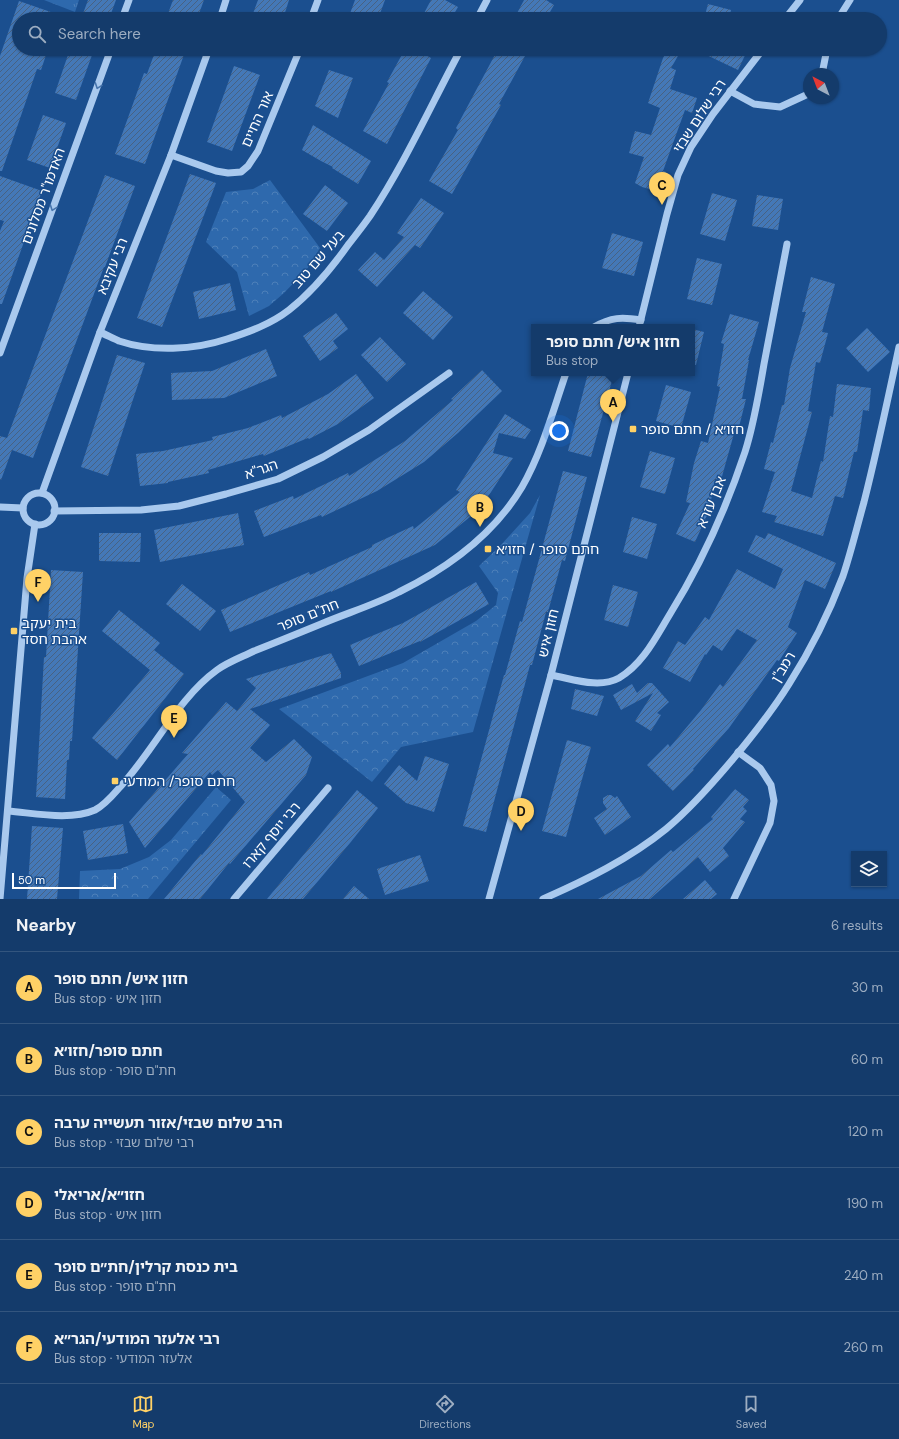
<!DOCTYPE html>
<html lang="en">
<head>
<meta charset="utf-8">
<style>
  body { margin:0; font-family:"DM Sans","Noto Sans Hebrew",sans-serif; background:#214673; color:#f1f3f6 }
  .controls { position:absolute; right:12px; bottom:12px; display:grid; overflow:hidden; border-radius:0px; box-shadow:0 1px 3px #0004 }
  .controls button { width:36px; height:36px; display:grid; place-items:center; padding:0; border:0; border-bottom:1px solid #33557e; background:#143b6b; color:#f1f3f6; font:20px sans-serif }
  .compass { position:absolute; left:803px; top:68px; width:36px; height:36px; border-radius:50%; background:#143b6b; box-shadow:0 1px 3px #0004; rotate:318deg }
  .scale { position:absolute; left:12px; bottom:10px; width:104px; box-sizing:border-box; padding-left:4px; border:2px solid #fff; border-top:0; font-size:11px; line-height:14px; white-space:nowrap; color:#fff; -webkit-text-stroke:3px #1b4f8f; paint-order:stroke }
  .you { position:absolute; left:559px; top:431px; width:14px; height:14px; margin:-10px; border:3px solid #fff; border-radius:50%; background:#1a73e8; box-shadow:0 0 0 6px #1a73e833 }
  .badge { display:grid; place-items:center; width:26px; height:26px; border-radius:50%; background:#ffd166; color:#111; font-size:13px; font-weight:700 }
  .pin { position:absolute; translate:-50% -33px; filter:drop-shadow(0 1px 2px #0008) }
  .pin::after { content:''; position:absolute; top:21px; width:14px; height:12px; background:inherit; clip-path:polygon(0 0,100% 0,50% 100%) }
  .popup { position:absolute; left:531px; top:324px; width:164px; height:52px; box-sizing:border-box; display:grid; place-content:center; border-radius:0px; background:#143b6b; filter:drop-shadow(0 1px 3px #0005); font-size:13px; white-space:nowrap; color:#9dadc1 }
  .popup b { font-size:15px; color:#f1f3f6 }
  .popup::after { content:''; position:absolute; left:50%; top:100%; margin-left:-8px; border:8px solid transparent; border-top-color:#143b6b }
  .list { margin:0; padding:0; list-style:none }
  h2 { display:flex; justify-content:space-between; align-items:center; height:52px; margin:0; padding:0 16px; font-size:17px }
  h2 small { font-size:13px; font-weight:400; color:#9dadc1 }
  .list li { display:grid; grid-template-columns:26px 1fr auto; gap:12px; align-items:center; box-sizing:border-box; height:72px; padding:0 16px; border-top:1px solid #33557e }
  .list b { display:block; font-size:15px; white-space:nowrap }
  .list p { margin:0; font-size:13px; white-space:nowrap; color:#9dadc1 }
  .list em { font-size:13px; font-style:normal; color:#9dadc1 }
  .icon { flex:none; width:22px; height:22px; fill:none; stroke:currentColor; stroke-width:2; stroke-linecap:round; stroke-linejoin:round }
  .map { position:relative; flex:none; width:899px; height:899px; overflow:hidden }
  .search { position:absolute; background:#143b6b; box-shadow:0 1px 3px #0004; left:12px; right:12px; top:12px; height:44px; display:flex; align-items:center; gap:10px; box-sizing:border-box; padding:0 14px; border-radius:22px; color:#9dadc1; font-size:15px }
  .sheet { height:484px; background:#143b6b }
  nav { display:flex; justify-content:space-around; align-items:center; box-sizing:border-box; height:56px; border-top:1px solid #33557e; background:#143b6b; font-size:11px; color:#9dadc1 }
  nav a { display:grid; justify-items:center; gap:2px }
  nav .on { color:#ffd166 }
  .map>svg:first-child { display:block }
  .grass { fill:url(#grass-tufts) }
  .forest { fill:url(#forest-crowns) }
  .building { fill:url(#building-hatch) }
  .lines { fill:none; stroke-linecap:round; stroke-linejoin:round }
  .minor { stroke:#a9c9ee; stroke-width:7 }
  .oneway { stroke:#4674ac }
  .poi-dot { fill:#ffd166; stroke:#1b4f8f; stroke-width:1.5 }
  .labels { text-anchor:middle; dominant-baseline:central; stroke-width:3; stroke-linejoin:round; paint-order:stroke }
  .street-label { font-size:14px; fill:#fff; stroke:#1b4f8f }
  .poi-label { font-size:14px; fill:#fff; stroke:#1b4f8f; text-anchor:start }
</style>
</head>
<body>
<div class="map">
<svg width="899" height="899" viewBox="0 0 899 899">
  <defs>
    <pattern id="grass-tufts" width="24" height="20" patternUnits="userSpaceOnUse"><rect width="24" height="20" fill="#2e69ad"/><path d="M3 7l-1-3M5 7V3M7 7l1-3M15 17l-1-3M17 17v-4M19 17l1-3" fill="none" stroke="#4d80b9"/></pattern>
    <pattern id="forest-crowns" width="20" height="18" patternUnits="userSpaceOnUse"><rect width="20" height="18" fill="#2e69ad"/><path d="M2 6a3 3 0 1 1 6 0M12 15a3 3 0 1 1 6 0" fill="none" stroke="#4d80b9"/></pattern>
    <pattern id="building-hatch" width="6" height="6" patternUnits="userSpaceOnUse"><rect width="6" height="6" fill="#4478b7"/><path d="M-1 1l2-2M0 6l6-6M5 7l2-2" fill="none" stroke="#486282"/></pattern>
  </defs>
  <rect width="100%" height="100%" fill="#1b4f8f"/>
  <!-- grass -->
  <path class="grass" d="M44 0H79L75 12Z"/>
  <!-- forest -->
  <g class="forest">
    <path d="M270 180 320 248 307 269 284 293 269 306 249 316 237 272 206 242 226 192 253 189Z"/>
    <path d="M540 495 473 732 401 747 372 782 279 709 403 663 476 621 496 605 498 593 479 566 500 546 530 513Z"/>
    <path d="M216 787 231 800 148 899H79L80 871 120 869 149 857 171 840Z"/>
  </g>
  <!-- building -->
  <g class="building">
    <path d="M88 0H116L109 19H81Z"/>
    <path d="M173 0H204L197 19H166Z"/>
    <path d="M258 0H289L283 19H251Z"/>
    <path d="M355 0H385L378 19H348Z"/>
    <path d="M431 0H445L458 7 451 19H421Z"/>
    <path d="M524 0H546L554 5 546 19H514Z"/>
    <path d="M19 1 65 17V19H19V49H48L41 70 37 69 2 171H0V56Z"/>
    <path d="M708 4 731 10 729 19H704Z"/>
    <path d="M70 49H75L92 55 76 100 55 93Z"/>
    <path d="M156 49H186L145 164 115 154 144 73 147 74Z"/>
    <path d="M405 49H415L431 58 387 144 363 131 389 83 387 82Z"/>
    <path d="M498 49H513L525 56 499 104 501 105 452 194 429 181 458 130 456 128Z"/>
    <path d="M668 49H682L671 68 676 70 670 89 697 98 692 113 685 110 663 171 666 172 661 192 642 187 635 183 644 157 629 153 635 131 651 135 660 108 648 103 663 58Z"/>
    <path d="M694 49H748L738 70Z"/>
    <path d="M234 66 260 75 232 151 207 142Z"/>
    <path d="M329 70 353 78 338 118 315 106Z"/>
    <path d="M43 115 66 123 50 168 27 160Z"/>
    <path d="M313 125 371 161 358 184 332 168 333 167 321 161 302 150Z"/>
    <path d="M190 174 216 183 162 327 137 318Z"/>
    <path d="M105 175 135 186 105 267H104L33 458 12 450 1 480 0 479V436L7 438Z"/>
    <path d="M0 176 42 191 2 304H0V231L4 221 0 220Z"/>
    <path d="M325 185 348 203 327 231 303 214Z"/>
    <path d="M712 193 737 200 725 241 700 234Z"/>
    <path d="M757 195 783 199 778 230 752 226Z"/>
    <path d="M421 198 444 213 420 248 415 245 377 287 358 270 375 252 384 260 404 237 397 233Z"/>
    <path d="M612 233 643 242 634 276 602 268Z"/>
    <path d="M697 258 722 264 712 305 687 299Z"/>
    <path d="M811 277 835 284 822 332 828 333 820 363 816 362 808 411 812 412 791 491 812 498 821 461 823 462 830 416 833 417 837 384 871 388 869 411 863 410 857 452H854L843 498 835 496 823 536 774 522 777 516 762 512 775 472 764 469 771 442 773 443 782 405H784L790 368 806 312H802Z"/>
    <path d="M230 283 236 310 199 319 193 292Z"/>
    <path d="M423 291 453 317 433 340 403 313Z"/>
    <path d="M336 313 348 329 333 341 338 348 320 361 303 336Z"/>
    <path d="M730 314 759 322 748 360H749L742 399H746L738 431 735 430 721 480 715 479 709 511 695 542 676 534 690 503 686 502 694 463 701 441 708 443 720 387 717 386 724 344 721 343Z"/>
    <path d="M867 328 890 352 868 372 846 348Z"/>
    <path d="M692 329 704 332 696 365H692Z"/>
    <path d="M380 337 406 364 387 382 361 355Z"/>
    <path d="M266 349 277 376 224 398 172 400 171 373 212 371Z"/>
    <path d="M117 355 145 363 108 476 81 467Z"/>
    <path d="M482 370 502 391 458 433 424 462 377 491 322 517 321 515 264 537 254 511 293 496 294 499 348 473 349 476 405 441 453 400 451 399Z"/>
    <path d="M588 373H614L591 457 568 451Z"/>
    <path d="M356 374 374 398 338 424 309 439 308 438 264 456 263 454 208 470 209 473 168 482V483L140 486 136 454 163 451 213 440 212 437 248 428 281 415 282 418 328 394Z"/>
    <path d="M666 385 691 392 681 428 656 421Z"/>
    <path d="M505 414 531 430 525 439 499 433 493 453 513 458 480 509 435 545 331 592V591L230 632 221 610 309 572 310 575 372 547V545L413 526 414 529 460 492 456 490Z"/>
    <path d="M650 451 675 458 665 494 640 487Z"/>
    <path d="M563 471 587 477 565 561 562 560 548 612H546L532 665H530L486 832 463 826 504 675H505L520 621 522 622Z"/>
    <path d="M238 513 244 545 160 562 154 530Z"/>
    <path d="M632 517 657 524 647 559 623 552Z"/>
    <path d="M99 533H141L140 562 99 561Z"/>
    <path d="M768 533 836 563 825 589 805 580 788 627 797 633 779 661 777 660 729 728 693 769 694 770 673 791 647 765 668 744 670 747 701 710 720 684 723 687 757 640 737 629 722 651 713 645 706 655 705 654 690 682 663 668 678 641 685 645 705 617 709 620 737 569 775 589 783 569 748 552 756 535 765 539Z"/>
    <path d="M51 570 83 572 72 741H70L69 760H67L65 799 36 797 44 657H46Z"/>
    <path d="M476 582 489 604 420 642V641L359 666 350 645 403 623Z"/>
    <path d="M182 584 216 611 200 631 166 604Z"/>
    <path d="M613 585 638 592 628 627 604 620Z"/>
    <path d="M119 610 160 643 154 650 184 674 117 760 92 738 150 670 102 631Z"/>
    <path d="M331 653 341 673V678L250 709 270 725 250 748 266 762 294 739 312 757 306 775 230 864 229 863 200 899H164L201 854 202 855 245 802 218 770 212 775 210 772 145 848 129 822 188 754 182 753 226 702 237 711 256 688 246 679Z"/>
    <path d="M648 683H652L669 702 657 713 661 715 651 731 635 721 653 693 621 710 613 695 632 684 637 693Z"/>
    <path d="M575 689 604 696 597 716 571 709Z"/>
    <path d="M567 740 591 747 566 837 542 831Z"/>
    <path d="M425 756 449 764 434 812 406 803 384 784 399 765 417 781Z"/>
    <path d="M735 789 749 800 743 807 747 811 740 819 745 822 723 848 729 856 710 872 698 857 650 899H598L641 876 671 850 673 852 713 819 711 817Z"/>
    <path d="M357 790 378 808 350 843 303 899H267Z"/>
    <path d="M608 795H611L615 798 617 796 631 817 605 835 594 818 607 809 603 803V798Z"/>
    <path d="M123 824 128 853 88 860 83 831Z"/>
    <path d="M32 826 63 828 57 899H27Z"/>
    <path d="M420 855 429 881 385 895 377 869Z"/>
    <path d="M705 880 717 894 711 899H683Z"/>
    <path d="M354 886 369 899H343Z"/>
  </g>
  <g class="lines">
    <!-- minor -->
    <g class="minor">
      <path d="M122 19 129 0"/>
      <path d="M220 19 226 0"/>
      <path d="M311 19 318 0"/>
      <path d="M477 19 487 0"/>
      <path d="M785 19 800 0"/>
      <path d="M838 19 850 0"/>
      <path d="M822 74 827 49"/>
      <path d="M730 91 754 104 780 107 806 95 809 91"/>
      <path d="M171 155 216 171 228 173 241 172 248 166 258 151 300 49"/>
      <path d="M594 327C611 317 622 317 641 320"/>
      <path d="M639 327 667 214 678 175 691 147 713 114 763 49"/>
      <path d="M100 332C106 335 113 338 119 341 152 352 194 350 227 339 249 332 271 324 289 310 312 292 331 269 348 245 355 236 363 226 370 216 405 163 431 105 461 49"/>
      <path d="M0 353 111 49"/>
      <path d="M42 493 100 332 171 155 209 49"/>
      <circle cx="39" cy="509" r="16"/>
      <path d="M0 507 23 508"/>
      <path d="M54 511 141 510 179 506 226 494 278 479 323 457 369 430 449 373"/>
      <path d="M551 675C573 679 599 689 619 678 643 664 656 637 670 614 701 564 726 509 745 452 754 424 759 393 764 364 772 324 779 284 787 244"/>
      <path d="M8 811C34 813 70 821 95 810 105 805 113 795 120 787 153 752 178 698 217 670 228 662 242 657 254 651 277 642 299 633 321 624 347 613 374 605 399 592 448 568 494 534 522 487 542 452 553 411 566 373"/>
      <path d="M0 899 27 578 35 524"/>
      <path d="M234 899 328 788"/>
      <path d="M489 899 551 675 628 373"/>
      <path d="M543 899C586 880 629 859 666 829 691 808 712 784 733 759 753 735 773 710 789 684 810 651 829 613 843 576 851 552 857 527 864 502 877 451 888 399 899 347"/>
      <path d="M734 899 770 823 774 801 771 785 760 768 738 752"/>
    </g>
  </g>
  <!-- one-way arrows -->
  <defs><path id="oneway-chevron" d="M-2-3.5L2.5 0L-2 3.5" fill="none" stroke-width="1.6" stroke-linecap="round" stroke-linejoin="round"/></defs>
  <g class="oneway">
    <use href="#oneway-chevron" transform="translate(98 86) rotate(110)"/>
    <use href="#oneway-chevron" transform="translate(53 208) rotate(110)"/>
  </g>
  <!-- markers -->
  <g class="poi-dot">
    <rect x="629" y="425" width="8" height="8" rx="2"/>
    <rect x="484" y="545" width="8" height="8" rx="2"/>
    <rect x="10" y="627" width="8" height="8" rx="2"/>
    <rect x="111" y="777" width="8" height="8" rx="2"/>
  </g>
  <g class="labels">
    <!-- street labels -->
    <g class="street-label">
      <text transform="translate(699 116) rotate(-57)">רבי שלום שבזי</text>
      <text transform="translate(257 119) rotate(-66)">אור החיים</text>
      <text transform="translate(43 196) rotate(-70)">האדמו"ר מסלונים</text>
      <text transform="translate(318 259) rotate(-49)">בעל שם טוב</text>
      <text transform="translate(112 266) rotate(-68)">רבי עקיבא</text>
      <text transform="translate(261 469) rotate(-19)">הגר"א</text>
      <text transform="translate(711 502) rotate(-67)">אבן עזרא</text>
      <text transform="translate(308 615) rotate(-22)">חת"ם סופר</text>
      <text transform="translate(548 633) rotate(-76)">חזון איש</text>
      <text transform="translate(783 667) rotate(-59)">רמב"ן</text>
      <text transform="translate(271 835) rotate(-50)">רבי יוסף קארו</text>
    </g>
    <!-- poi labels -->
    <g class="poi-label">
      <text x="641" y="429">חזו׳א / חתם סופר</text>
      <text x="496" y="549">חתם סופר / חזו׳א</text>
      <text x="22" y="623">בית יעקב<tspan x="22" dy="16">אהבת חסד</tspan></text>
      <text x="123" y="781">חתם סופר/ המודעי</text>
    </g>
  </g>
</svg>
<div class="controls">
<button><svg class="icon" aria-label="layers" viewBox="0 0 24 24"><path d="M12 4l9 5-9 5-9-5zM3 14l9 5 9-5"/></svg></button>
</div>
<svg class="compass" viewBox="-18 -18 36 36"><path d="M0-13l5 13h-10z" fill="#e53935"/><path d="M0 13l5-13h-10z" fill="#9dadc1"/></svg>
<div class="scale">50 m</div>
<div class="you"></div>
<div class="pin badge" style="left:613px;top:422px">A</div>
<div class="popup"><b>חזון איש/ חתם סופר</b>Bus stop</div>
<div class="pin badge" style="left:480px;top:527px">B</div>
<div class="pin badge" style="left:662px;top:205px">C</div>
<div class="pin badge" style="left:521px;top:831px">D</div>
<div class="pin badge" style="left:174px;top:738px">E</div>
<div class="pin badge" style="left:38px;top:602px">F</div>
<div class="search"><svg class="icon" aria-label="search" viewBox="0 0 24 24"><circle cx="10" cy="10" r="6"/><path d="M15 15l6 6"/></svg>Search here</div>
</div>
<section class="sheet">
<h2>Nearby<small>6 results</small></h2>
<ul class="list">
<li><span class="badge">A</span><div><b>חזון איש/ חתם סופר</b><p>Bus stop · חזון איש</p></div><em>30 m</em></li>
<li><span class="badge">B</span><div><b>חתם סופר/חזו׳א</b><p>Bus stop · חת&quot;ם סופר</p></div><em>60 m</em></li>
<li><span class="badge">C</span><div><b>הרב שלום שבזי/אזור תעשייה ערבה</b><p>Bus stop · רבי שלום שבזי</p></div><em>120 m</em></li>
<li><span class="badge">D</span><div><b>חזו״א/אריאלי</b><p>Bus stop · חזון איש</p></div><em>190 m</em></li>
<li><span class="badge">E</span><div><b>בית כנסת קרלין/חת״ם סופר</b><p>Bus stop · חת&quot;ם סופר</p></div><em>240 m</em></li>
<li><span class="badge">F</span><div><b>רבי אלעזר המודעי/הגר״א</b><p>Bus stop · אלעזר המודעי</p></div><em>260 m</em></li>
</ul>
</section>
<nav>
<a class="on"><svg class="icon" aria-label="map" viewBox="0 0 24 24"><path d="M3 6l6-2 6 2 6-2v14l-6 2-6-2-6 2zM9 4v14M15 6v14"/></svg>Map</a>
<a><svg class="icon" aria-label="directions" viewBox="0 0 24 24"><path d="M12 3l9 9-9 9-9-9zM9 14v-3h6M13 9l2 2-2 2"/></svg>Directions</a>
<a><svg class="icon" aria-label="saved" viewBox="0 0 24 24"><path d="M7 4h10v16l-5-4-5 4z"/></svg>Saved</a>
</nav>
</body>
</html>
